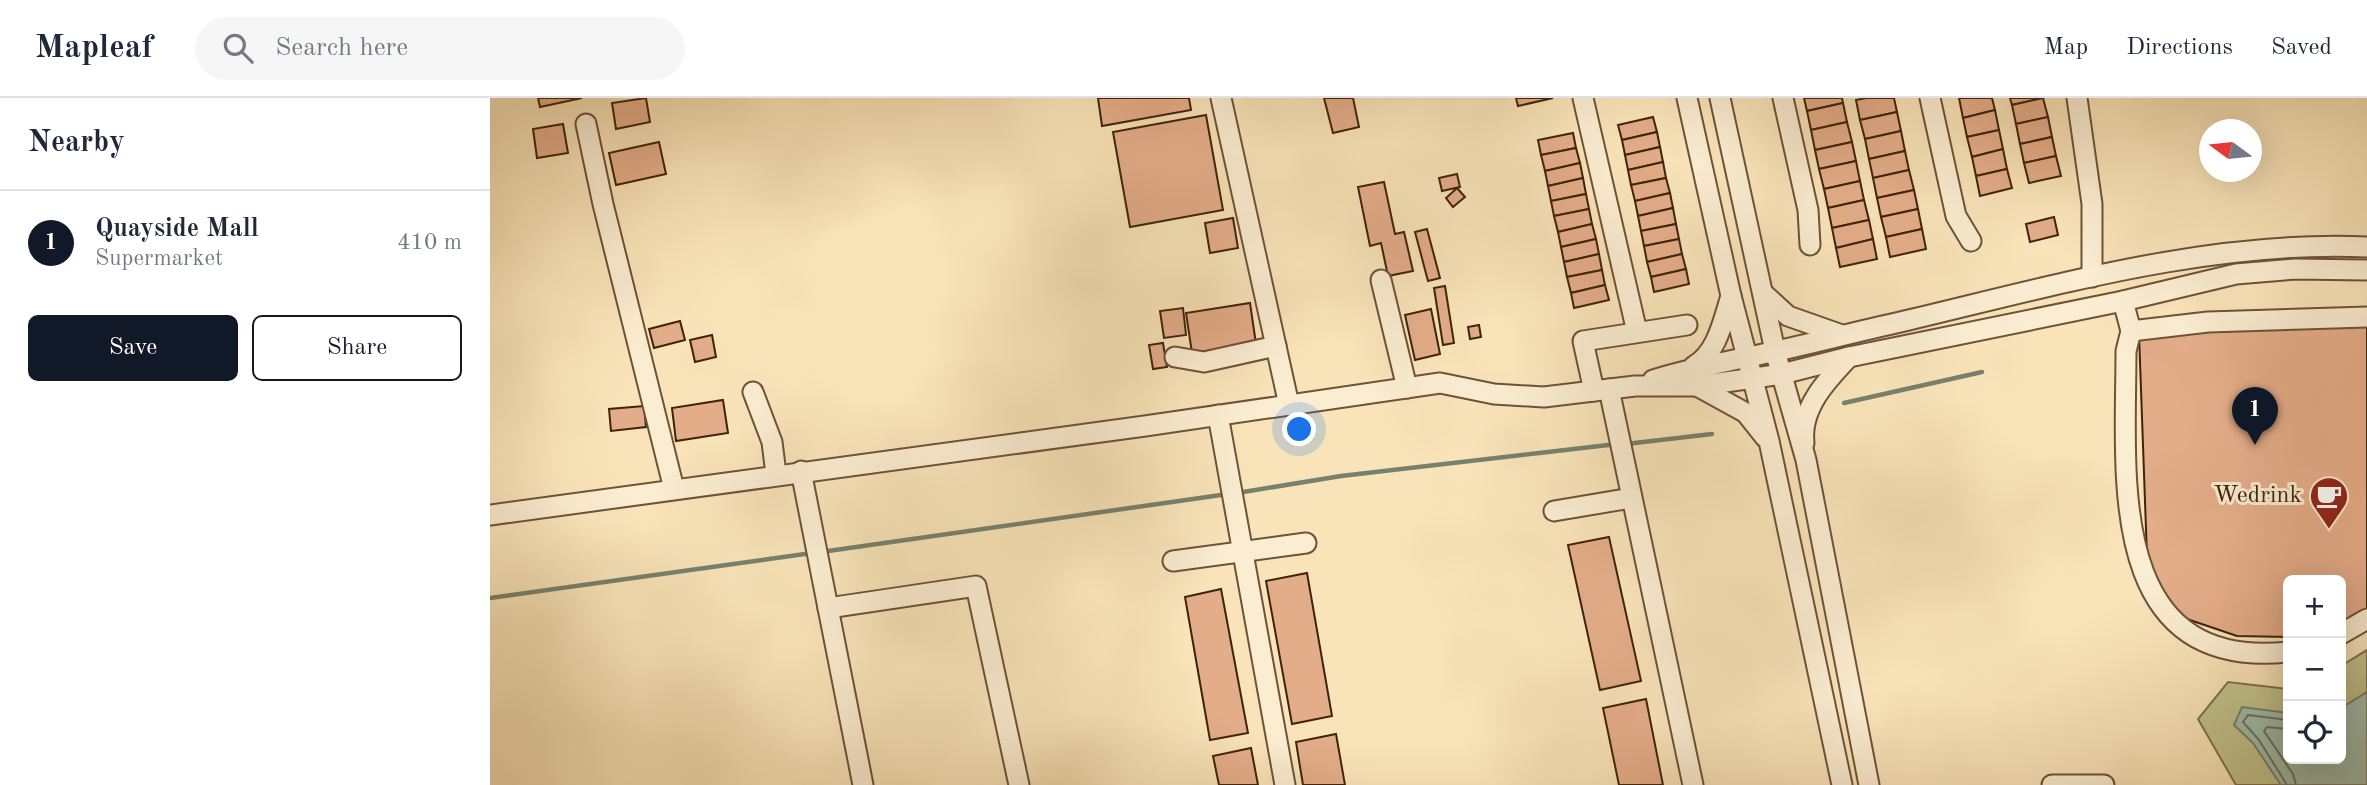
<!DOCTYPE html>
<html lang="en">
<head>
<meta charset="utf-8">
<style>
  body { margin:0; font-family:"Old Standard TT",serif; background:#f6f6f7; color:#1f2937 }
  .controls { position:absolute; right:21px; bottom:21px; display:grid; overflow:hidden; border-radius:10px; box-shadow:0 7px 28px #0002 }
  .controls button { width:63px; height:63px; display:grid; place-items:center; padding:0; border:0; border-bottom:2px solid #e0e1e3; background:#fff; color:#1f2937; font:35px sans-serif }
  .compass { position:absolute; left:1709px; top:21px; width:63px; height:63px; border-radius:50%; background:#fff; box-shadow:0 7px 28px #0002; rotate:285deg }
  .you { position:absolute; left:810px; top:332px; width:24px; height:24px; margin:-18px; border:5px solid #fff; border-radius:50%; background:#1a73e8; box-shadow:0 0 0 10px #1a73e833 }
  .badge { display:grid; place-items:center; width:46px; height:46px; border-radius:50%; background:#111827; color:#fff; font-size:23px; font-weight:700 }
  .pin { position:absolute; translate:-50% -58px; filter:drop-shadow(0 2px 4px #0008) }
  .pin::after { content:''; position:absolute; top:37px; width:24px; height:21px; background:inherit; clip-path:polygon(0 0,100% 0,50% 100%) }
  .list { margin:0; padding:0; list-style:none }
  h2 { display:flex; justify-content:space-between; align-items:center; height:91px; margin:0; padding:0 28px; font-size:30px }
  h2 small { font-size:23px; font-weight:400; color:#747a83 }
  .list li { display:grid; grid-template-columns:46px 1fr auto; gap:21px; align-items:center; box-sizing:border-box; height:105px; padding:0 28px; border-top:2px solid #e0e1e3 }
  .list b { display:block; font-size:26px; white-space:nowrap }
  .list p { margin:0; font-size:23px; white-space:nowrap; color:#747a83 }
  .list em { font-size:23px; font-style:normal; color:#747a83 }
  .actions { display:flex; gap:14px; padding:21px 28px }
  .actions a { flex:1; padding:16px 0; border:2px solid #111827; border-radius:10px; text-align:center; font-size:24px; color:#111827 }
  .actions .main { background:#111827; color:#fff }
  .icon { flex:none; width:38px; height:38px; fill:none; stroke:currentColor; stroke-width:2; stroke-linecap:round; stroke-linejoin:round }
  .map { position:relative; flex:none; width:1877px; height:687px; overflow:hidden }
  header { display:flex; align-items:center; gap:42px; box-sizing:border-box; height:98px; padding:0 35px; background:#fff; border-bottom:2px solid #e0e1e3 }
  header strong { font-size:33px }
  nav { display:flex; gap:38px; margin-inline-start:auto; font-size:24px }
  .search { width:490px; height:63px; background:#f6f6f7; display:flex; align-items:center; gap:18px; box-sizing:border-box; padding:0 24px; border-radius:38px; color:#747a83; font-size:26px }
  main { display:flex }
  aside { flex:1; background:#fff }
  .map>svg:first-child { display:block }
  .green { fill:#c1c38c; stroke:#80734c; stroke-width:2 }
  .water { fill:#9ebfae; stroke:#78816d; stroke-width:2 }
  .lines { fill:none; stroke-linecap:round; stroke-linejoin:round }
  .shore { stroke:#6e715d; stroke-width:2 }
  .stream { stroke:#78816d; stroke-width:4.5 }
  .building { fill:#e4ad89; stroke:#3f230c; stroke-width:2 }
  .minor-casing { stroke:#6e5337; stroke-width:23 }
  .minor { stroke:#fbedd2; stroke-width:19 }
  .labels { text-anchor:middle; dominant-baseline:central; stroke-width:6; stroke-linejoin:round; paint-order:stroke }
  .poi-label { font-size:24px; fill:#3f230c; stroke:#fbedd2; text-anchor:end }
</style>
</head>
<body>
<header>
<strong>Mapleaf</strong>
<div class="search"><svg class="icon" aria-label="search" viewBox="0 0 24 24"><circle cx="10" cy="10" r="6"/><path d="M15 15l6 6"/></svg>Search here</div>
<nav><a>Map</a><a>Directions</a><a>Saved</a></nav>
</header>
<main>
<aside>
<h2>Nearby<small></small></h2>
<ul class="list">
<li><span class="badge">1</span><div><b>Quayside Mall</b><p>Supermarket</p></div><em>410 m</em></li>
</ul>
<div class="actions"><a class="main">Save</a><a>Share</a></div>
</aside>
<div class="map">
<svg width="1877" height="687" viewBox="0 0 1877 687">
  <rect width="100%" height="100%" fill="#f9e4b9"/>
  <filter id="stains"><feTurbulence type="fractalNoise" baseFrequency=".00286" numOctaves="4"/><feColorMatrix values="0 0 0 0 .2 0 0 0 0 .09 0 0 0 0 .02 0 0 0 .5 -.17"/></filter>
  <radialGradient id="worn" r=".72"><stop offset=".6" stop-color="#630" stop-opacity="0"/><stop offset="1" stop-color="#630" stop-opacity=".3"/></radialGradient>
  <!-- green -->
  <path class="green" d="M1877 552V687H1746L1708 621 1738 584 1798 591V661H1851V568Z"/>
  <!-- water -->
  <path class="water" d="M1877 594V687H1791L1763 645 1744 627 1752 609 1798 615V661H1851V610Z"/>
  <g class="lines">
    <!-- shore -->
    <g class="shore">
      <path d="M1798 631 1777 629 1774 633 1803 676 1806 687"/>
      <path d="M1797 687 1769 642 1753 624 1758 617 1798 622"/>
    </g>
    <!-- stream -->
    <g class="stream">
      <path d="M1354 305 1492 274"/>
      <path d="M1136 346 1222 336"/>
      <path d="M747 395 851 378 1127 346"/>
      <path d="M331 454 738 396"/>
      <path d="M0 500 322 455"/>
    </g>
  </g>
  <!-- building -->
  <g class="building">
    <path d="M48 0H92L50 9Z"/>
    <path d="M156 0 160 24 126 31 122 5Z"/>
    <path d="M608 0H699L701 12 612 28Z"/>
    <path d="M834 0H863L869 29 843 35Z"/>
    <path d="M1026 0H1063L1028 8Z"/>
    <path d="M1314 0H1352L1353 5 1317 13Z"/>
    <path d="M1376 0H1404L1407 14 1370 22 1366 2Z"/>
    <path d="M1469 0H1502L1505 12 1473 20Z"/>
    <path d="M1520 0H1553L1522 7Z"/>
    <path d="M1553 0 1558 19 1526 26 1522 7Z"/>
    <path d="M1353 5 1357 24 1321 32 1317 13Z"/>
    <path d="M1505 12 1509 32 1477 39 1473 20Z"/>
    <path d="M1407 14 1411 33 1375 41 1370 22Z"/>
    <path d="M716 17 733 112 640 129 623 34Z"/>
    <path d="M1163 19 1167 34 1132 42 1128 27Z"/>
    <path d="M1558 19 1562 39 1530 46 1526 26Z"/>
    <path d="M1357 24 1362 44 1325 52 1321 32Z"/>
    <path d="M73 26 78 55 47 60 43 31Z"/>
    <path d="M1509 32 1513 51 1482 59 1477 39Z"/>
    <path d="M1411 33 1415 53 1379 61 1375 41Z"/>
    <path d="M1167 34 1170 49 1135 57 1132 42Z"/>
    <path d="M1083 35 1086 50 1051 57 1048 42Z"/>
    <path d="M1562 39 1566 58 1534 65 1530 46Z"/>
    <path d="M169 44 176 76 126 87 119 55Z"/>
    <path d="M1362 44 1366 63 1329 71 1325 52Z"/>
    <path d="M1170 49 1173 64 1138 72 1135 57Z"/>
    <path d="M1086 50 1090 65 1055 73 1051 57Z"/>
    <path d="M1513 51 1517 71 1486 78 1482 59Z"/>
    <path d="M1415 53 1419 72 1383 80 1379 61Z"/>
    <path d="M1566 58 1571 78 1539 85 1534 65Z"/>
    <path d="M1366 63 1370 83 1334 91 1329 71Z"/>
    <path d="M1173 64 1176 80 1141 87 1138 72Z"/>
    <path d="M1090 65 1093 80 1058 88 1055 73Z"/>
    <path d="M1517 71 1522 90 1490 98 1486 78Z"/>
    <path d="M1419 72 1424 92 1387 100 1383 80Z"/>
    <path d="M967 76 970 89 952 93 949 80Z"/>
    <path d="M1093 80 1096 96 1061 103 1058 88Z"/>
    <path d="M1176 80 1180 95 1145 103 1141 87Z"/>
    <path d="M1370 83 1374 102 1338 110 1334 91Z"/>
    <path d="M894 84 905 136 914 134 923 173 898 178 891 145 880 148 868 89Z"/>
    <path d="M967 90 975 99 963 109 956 100Z"/>
    <path d="M1424 92 1428 111 1391 119 1387 100Z"/>
    <path d="M1180 95 1183 110 1148 118 1145 103Z"/>
    <path d="M1096 96 1099 111 1064 118 1061 103Z"/>
    <path d="M1374 102 1379 122 1342 130 1338 110Z"/>
    <path d="M1183 110 1186 126 1151 133 1148 118Z"/>
    <path d="M1099 111 1102 126 1068 134 1064 118Z"/>
    <path d="M1428 111 1432 131 1396 139 1391 119Z"/>
    <path d="M1564 119 1568 137 1540 144 1536 126Z"/>
    <path d="M743 120 748 150 720 155 715 125Z"/>
    <path d="M1379 122 1383 141 1346 150 1342 130Z"/>
    <path d="M1102 126 1106 141 1071 149 1068 134Z"/>
    <path d="M1186 126 1189 141 1154 148 1151 133Z"/>
    <path d="M937 131 950 180 938 183 925 134Z"/>
    <path d="M1432 131 1436 151 1400 159 1396 139Z"/>
    <path d="M1106 141 1109 156 1074 164 1071 149Z"/>
    <path d="M1189 141 1192 156 1157 164 1154 148Z"/>
    <path d="M1383 141 1387 161 1350 169 1346 150Z"/>
    <path d="M1109 156 1112 172 1077 179 1074 164Z"/>
    <path d="M1192 156 1196 171 1161 179 1157 164Z"/>
    <path d="M1196 171 1199 186 1164 194 1161 179Z"/>
    <path d="M1112 172 1115 187 1081 195 1077 179Z"/>
    <path d="M1115 187 1119 202 1084 210 1081 195Z"/>
    <path d="M955 188 964 245 953 247 944 190Z"/>
    <path d="M760 205 766 246 702 255 696 215Z"/>
    <path d="M693 210 696 237 674 240 670 213Z"/>
    <path d="M941 211 950 256 925 262 915 217Z"/>
    <path d="M190 223 195 242 164 250 159 231Z"/>
    <path d="M989 227 991 239 980 241 978 229Z"/>
    <path d="M1877 228V514L1851 528V482H1798V539L1747 538 1697 521 1670 496 1657 459 1649 236Z"/>
    <path d="M222 237 226 259 205 264 200 242Z"/>
    <path d="M673 245 677 269 663 271 659 247Z"/>
    <path d="M233 302 238 335 186 343 182 310Z"/>
    <path d="M154 308 156 329 121 333 119 311Z"/>
    <path d="M1119 439 1151 583 1110 592 1078 447Z"/>
    <path d="M817 475 842 618 802 626 776 483Z"/>
    <path d="M731 491 758 635 720 642 695 499Z"/>
    <path d="M1156 601 1173 687H1129L1113 610Z"/>
    <path d="M846 636 855 687H813L806 644Z"/>
    <path d="M761 650 768 687H729L723 658Z"/>
  </g>
  <g class="lines">
    <!-- minor casing -->
    <g class="minor-casing">
      <g id="minor">
        <path d="M731 0 799 307"/>
        <path d="M1093 0 1147 234"/>
        <path d="M1197 0 1241 198 1279 343 1352 687"/>
        <path d="M1230 0 1285 253 1316 362 1379 687"/>
        <path d="M1293 0 1318 112 1320 147"/>
        <path d="M1440 0 1466 118 1481 143"/>
        <path d="M1587 0 1602 106V179"/>
        <path d="M96 26 113 106 184 391"/>
        <path d="M891 182 917 290"/>
        <path d="M1275 197 1298 218 1352 237"/>
        <path d="M1633 203 1641 233 1636 253C1636 376 1614 573 1798 554"/>
        <path d="M1641 233 1718 224 1877 219"/>
        <path d="M685 259 714 264 786 248"/>
        <path d="M1204 268C1227 255 1233 223 1241 198"/>
        <path d="M1163 282C1204 269 1245 262 1287 253 1327 244 1366 234 1406 225 1560 189 1717 142 1877 149"/>
        <path d="M1207 288 1256 315 1275 339"/>
        <path d="M1119 291 1203 687"/>
        <path d="M1104 293 1093 243 1197 227"/>
        <path d="M263 294 282 344 286 376"/>
        <path d="M728 317 795 687"/>
        <path d="M1314 345C1310 310 1337 282 1359 259"/>
        <path d="M311 373 373 687"/>
        <path d="M1064 413 1141 400"/>
        <path d="M0 417 655 328 950 285 1004 296 1054 299 1145 288H1207L1292 276 1359 259 1633 203 1746 176 1805 171 1877 172"/>
        <path d="M683 463 816 445"/>
        <path d="M338 510 486 488 529 687"/>
        <path d="M1851 536 1877 521"/>
        <path d="M1562 687H1614"/>
      </g>
    </g>
    <!-- minor -->
    <use href="#minor" class="minor"/>
  </g>
  <!-- icons -->
  <defs>
    <g id="cafe-pin" transform="scale(2.0125)"><path d="M0 17L-7.5 6A9.5 9.5 0 1 1 7.5 6Z" fill="#8f2418" stroke="#fbedd2"/><path d="M-5.5-4.5H6V0H3Q3 3.5 0 3.5H-2.5Q-5.5 3.5-5.5 0ZM3-3.2v2h1.7v-2ZM-6 4.5H4V6H-6Z" fill="#fff"/></g>
  </defs>
  <g fill-rule="evenodd">
    <use href="#cafe-pin" x="1839" y="398"/>
  </g>
  <g class="labels">
    <!-- poi labels -->
    <g class="poi-label">
      <text x="1812" y="398">Wedrink</text>
    </g>
  </g>
  <rect width="100%" height="100%" filter="url(#stains)"/>
  <rect width="100%" height="100%" fill="url(#worn)"/>
</svg>
<div class="controls">
<button>+</button>
<button>−</button>
<button><svg class="icon" aria-label="locate" viewBox="0 0 24 24"><circle cx="12" cy="12" r="6"/><path d="M12 2v4M12 18v4M2 12h4M18 12h4"/></svg></button>
</div>
<svg class="compass" viewBox="-18 -18 36 36"><path d="M0-13l5 13h-10z" fill="#e53935"/><path d="M0 13l5-13h-10z" fill="#747a83"/></svg>
<div class="you"></div>
<div class="pin badge" style="left:1765px;top:347px">1</div>
</div>
</main>
</body>
</html>
